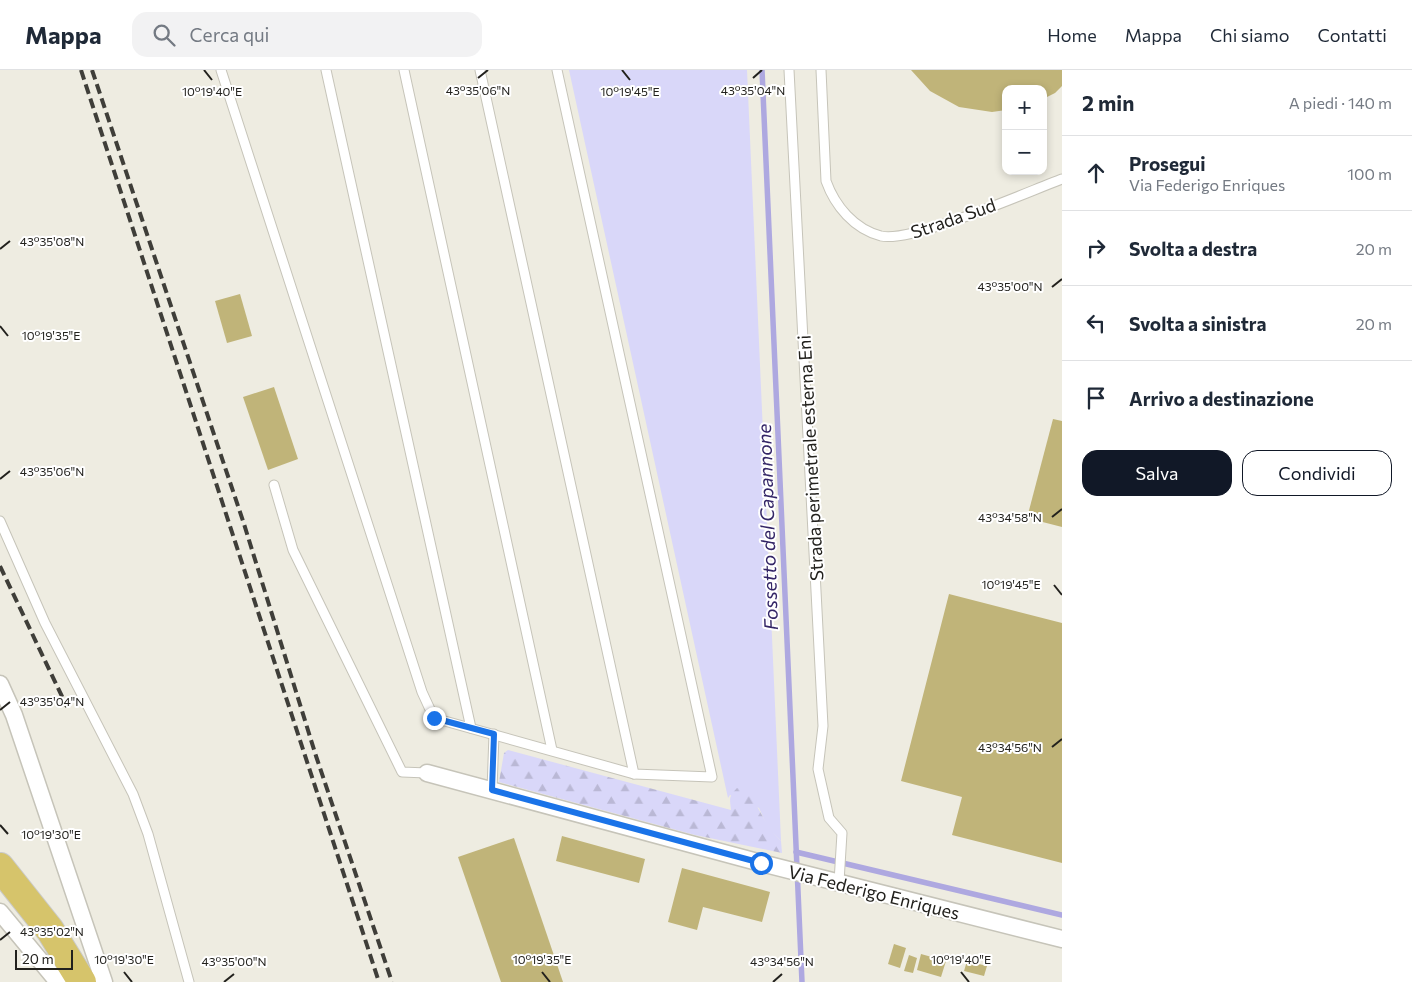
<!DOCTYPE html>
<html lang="it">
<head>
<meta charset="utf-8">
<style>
  body { margin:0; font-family:Commissioner,sans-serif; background:#f2f2f3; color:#1f2937 }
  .controls { position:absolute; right:15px; top:15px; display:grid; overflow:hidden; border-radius:10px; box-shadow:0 2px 8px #0003 }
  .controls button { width:45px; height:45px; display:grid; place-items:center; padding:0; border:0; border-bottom:1px solid #e0e1e3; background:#fff; color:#1f2937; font:25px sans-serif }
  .scale { position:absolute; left:15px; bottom:12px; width:58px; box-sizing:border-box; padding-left:5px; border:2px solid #22211d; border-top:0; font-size:14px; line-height:18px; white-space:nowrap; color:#22211d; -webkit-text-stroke:4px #fff; paint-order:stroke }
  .stop { position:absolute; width:15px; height:15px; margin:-11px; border:4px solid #1a73e8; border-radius:50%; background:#fff }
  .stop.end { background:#1a73e8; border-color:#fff; box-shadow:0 1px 5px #0008 }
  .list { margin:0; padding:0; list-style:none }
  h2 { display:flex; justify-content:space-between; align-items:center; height:65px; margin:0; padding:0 20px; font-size:21px }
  h2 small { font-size:16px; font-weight:400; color:#747a83 }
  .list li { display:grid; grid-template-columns:32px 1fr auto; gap:15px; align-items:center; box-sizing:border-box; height:75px; padding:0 20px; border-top:1px solid #e0e1e3 }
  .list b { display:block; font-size:19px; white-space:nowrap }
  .list p { margin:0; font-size:16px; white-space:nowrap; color:#747a83 }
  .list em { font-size:16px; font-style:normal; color:#747a83 }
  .actions { display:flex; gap:10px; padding:15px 20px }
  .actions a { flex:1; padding:11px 0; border:1px solid #111827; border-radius:15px; text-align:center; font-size:18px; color:#111827 }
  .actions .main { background:#111827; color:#fff }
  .icon { flex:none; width:28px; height:28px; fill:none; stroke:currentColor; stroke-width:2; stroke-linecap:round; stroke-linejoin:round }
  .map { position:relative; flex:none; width:1062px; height:912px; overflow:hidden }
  header { display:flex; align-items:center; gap:30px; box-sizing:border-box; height:70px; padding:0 25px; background:#fff; border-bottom:1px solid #e0e1e3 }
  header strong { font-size:24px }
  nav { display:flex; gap:28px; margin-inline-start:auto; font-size:18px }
  .search { width:350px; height:45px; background:#f2f2f3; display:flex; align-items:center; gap:12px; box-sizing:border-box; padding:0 18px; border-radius:15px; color:#747a83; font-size:19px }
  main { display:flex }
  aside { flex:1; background:#fff }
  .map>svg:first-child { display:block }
  .green { fill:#d9d7f9 }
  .forest { fill:url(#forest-firs) }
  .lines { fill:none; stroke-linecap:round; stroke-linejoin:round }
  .stream { stroke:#aea8e0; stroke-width:5.5 }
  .building { fill:#c0b479 }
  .service-casing { stroke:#c6c4b9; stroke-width:11 }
  .minor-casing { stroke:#c6c4b9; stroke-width:19 }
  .trunk-casing { stroke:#cacac9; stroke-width:30 }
  .service { stroke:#fff; stroke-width:9 }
  .minor { stroke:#fff; stroke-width:16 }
  .trunk { stroke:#d6c46b; stroke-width:28 }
  .rail { stroke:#3f3e39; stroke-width:4; stroke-dasharray:10 5; stroke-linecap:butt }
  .route { stroke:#1a73e8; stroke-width:6 }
  .ticks { fill:none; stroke:#22211d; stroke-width:2 }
  .labels { text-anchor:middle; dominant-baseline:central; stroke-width:4; stroke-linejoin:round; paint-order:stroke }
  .street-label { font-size:18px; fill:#22211d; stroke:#fff }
  .water-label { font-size:19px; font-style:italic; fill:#332566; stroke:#fff }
  .ticks-label { font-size:12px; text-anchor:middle; fill:#22211d; stroke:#fff; stroke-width:4; stroke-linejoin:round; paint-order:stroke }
</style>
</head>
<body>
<header>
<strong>Mappa</strong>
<div class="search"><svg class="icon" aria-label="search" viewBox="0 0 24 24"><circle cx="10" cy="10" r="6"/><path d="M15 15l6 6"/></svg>Cerca qui</div>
<nav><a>Home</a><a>Mappa</a><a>Chi siamo</a><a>Contatti</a></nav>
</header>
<main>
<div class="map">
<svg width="1062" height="912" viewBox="0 0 1062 912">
  <defs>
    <pattern id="forest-firs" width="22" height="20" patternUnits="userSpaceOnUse" patternTransform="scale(1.25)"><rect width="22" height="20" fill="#d9d7f9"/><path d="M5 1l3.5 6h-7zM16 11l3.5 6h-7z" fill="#bab8d5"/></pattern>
  </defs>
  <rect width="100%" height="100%" fill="#eeece1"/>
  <!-- green -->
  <path class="green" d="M569 0H747L781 771 768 758 759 738 730 725 728 728Z"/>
  <!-- forest -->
  <path class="forest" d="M508 680 731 740C730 729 728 727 737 718L747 719C759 737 765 756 781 771L782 783 695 765 499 712 504 683Z"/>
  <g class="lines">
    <!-- stream -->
    <g class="stream">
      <path d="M762 0 802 912"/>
      <path d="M796 782 1062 845"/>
    </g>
  </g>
  <!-- building -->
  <g class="building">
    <path d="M911 0H1062V16L1055 23 1043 29V19H1006V40L992 42 959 37 930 21Z"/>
    <path d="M240 224 252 266 227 273 215 231Z"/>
    <path d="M274 317 298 389 268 400 243 327Z"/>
    <path d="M1053 349 1062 351V457L1027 448Z"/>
    <path d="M949 524 1062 553V793L952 765 962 727 901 711Z"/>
    <path d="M562 766 645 789 639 813 556 791Z"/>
    <path d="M514 768 563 912H501L458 787Z"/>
    <path d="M682 798 770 822 762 852 703 837 697 860 668 852Z"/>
    <path d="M894 874 906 878 900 898 888 894Z"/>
    <path d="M921 884 946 891 941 907 917 900Z"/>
    <path d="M909 885 917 888 913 903 904 901Z"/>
    <path d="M967 891 987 896 984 906 964 901Z"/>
  </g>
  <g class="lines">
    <!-- service casing -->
    <g class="service-casing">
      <g id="service">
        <path d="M221 0 422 622 434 648 634 704 712 707 557 0"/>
        <path d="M326 0 471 658"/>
        <path d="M404 0 552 680"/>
        <path d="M480 0 634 704"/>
        <path d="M789 0 823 656 818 699 829 748 842 763 839 812"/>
        <path d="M821 0 826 111C835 136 854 159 881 166 912 173 1027 122 1062 109"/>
        <path d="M274 415 293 480 402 702 427 703"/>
        <path d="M0 451 45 553 133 724 148 764 189 912"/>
        <path d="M492 720 494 664"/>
      </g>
    </g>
    <!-- minor casing -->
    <g class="minor-casing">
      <g id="minor">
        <path d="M0 614 14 645 104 912"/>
        <path d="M427 703 761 793 1062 869"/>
        <path d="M0 842 58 912"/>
      </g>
    </g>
    <!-- trunk casing -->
    <g class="trunk-casing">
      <path id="trunk" d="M0 797 50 860 82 912"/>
    </g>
    <!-- service -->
    <use href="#service" class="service"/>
    <!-- minor -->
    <use href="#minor" class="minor"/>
    <!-- trunk -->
    <use href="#trunk" class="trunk"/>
    <!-- rail -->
    <g class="rail">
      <path d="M81 0 379 912"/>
      <path d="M92 0 244 454 316 686 392 912"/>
      <path d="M0 496 67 637"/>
    </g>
  </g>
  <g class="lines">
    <!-- route -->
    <path class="route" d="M434 648 494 664 492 720 761 793"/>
  </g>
  <!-- ticks -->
  <path class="ticks" d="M204 0 212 10M622 0 630 10M478 8 488 0M753 8 762 0M0 179 10 171M1052 217 1062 209M0 256 8 266M0 409 10 401M1052 447 1062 439M1054 515 1062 525M0 640 10 632M1052 677 1062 669M0 755 8 764M0 870 10 862M124 902 132 912M542 902 550 912M961 902 969 912M224 912 234 904M773 912 782 904"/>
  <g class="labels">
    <!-- street labels -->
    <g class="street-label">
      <text transform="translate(953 148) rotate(-19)">Strada Sud</text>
      <text transform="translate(810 388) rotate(-93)">Strada perimetrale esterna Eni</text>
      <text transform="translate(874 822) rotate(14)">Via Federigo Enriques</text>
    </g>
    <!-- water labels -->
    <g class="water-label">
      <text transform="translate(767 457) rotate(-92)">Fossetto del Capannone</text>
    </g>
  </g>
  <g class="ticks-label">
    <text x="478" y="25">43°35'06"N</text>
    <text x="753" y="25">43°35'04"N</text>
    <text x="212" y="26">10°19'40"E</text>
    <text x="630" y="26">10°19'45"E</text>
    <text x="52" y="176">43°35'08"N</text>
    <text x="1010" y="221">43°35'00"N</text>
    <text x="51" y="270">10°19'35"E</text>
    <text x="52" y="406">43°35'06"N</text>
    <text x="1010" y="452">43°34'58"N</text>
    <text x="1011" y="519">10°19'45"E</text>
    <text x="52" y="636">43°35'04"N</text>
    <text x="1010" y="682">43°34'56"N</text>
    <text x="51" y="769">10°19'30"E</text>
    <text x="52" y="866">43°35'02"N</text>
    <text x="124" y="894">10°19'30"E</text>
    <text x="542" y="894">10°19'35"E</text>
    <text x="961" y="894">10°19'40"E</text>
    <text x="234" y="896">43°35'00"N</text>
    <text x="782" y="896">43°34'56"N</text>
  </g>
</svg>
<div class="controls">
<button>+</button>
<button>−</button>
</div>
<div class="scale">20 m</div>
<div class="stop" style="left:761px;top:793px"></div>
<div class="stop end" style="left:434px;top:648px"></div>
</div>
<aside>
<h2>2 min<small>A piedi · 140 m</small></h2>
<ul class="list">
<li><svg class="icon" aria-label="ahead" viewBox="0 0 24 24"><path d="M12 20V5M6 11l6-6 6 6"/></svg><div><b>Prosegui</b><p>Via Federigo Enriques</p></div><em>100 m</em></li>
<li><svg class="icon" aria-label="right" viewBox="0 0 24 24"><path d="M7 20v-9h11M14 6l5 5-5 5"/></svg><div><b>Svolta a destra</b></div><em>20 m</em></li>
<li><svg class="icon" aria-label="left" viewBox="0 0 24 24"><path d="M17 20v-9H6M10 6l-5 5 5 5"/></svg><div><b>Svolta a sinistra</b></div><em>20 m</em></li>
<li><svg class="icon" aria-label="arrive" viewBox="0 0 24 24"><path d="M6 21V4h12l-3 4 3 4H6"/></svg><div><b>Arrivo a destinazione</b></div></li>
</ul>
<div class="actions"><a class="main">Salva</a><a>Condividi</a></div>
</aside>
</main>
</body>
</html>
